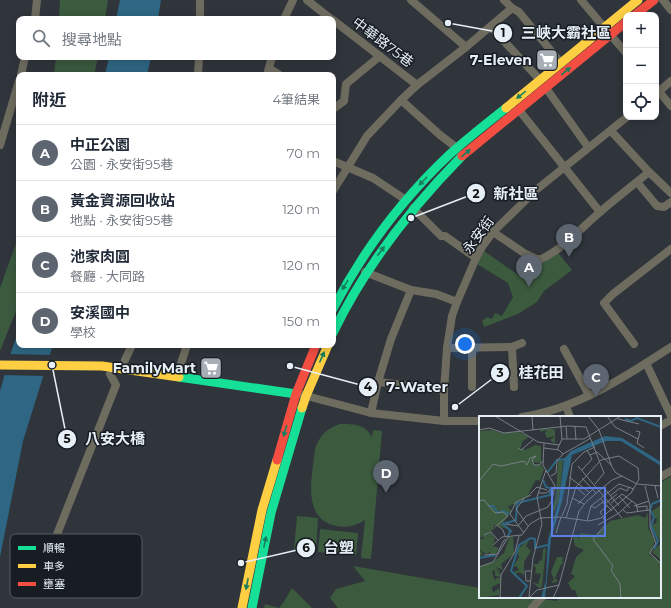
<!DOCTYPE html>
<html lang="zh-TW">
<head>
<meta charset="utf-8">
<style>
  body { margin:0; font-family:Montserrat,"Noto Sans TC",sans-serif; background:#f6f6f7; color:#1f2937 }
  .controls { position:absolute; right:12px; top:12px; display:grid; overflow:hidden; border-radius:8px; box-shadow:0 2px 10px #0003 }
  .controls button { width:36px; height:36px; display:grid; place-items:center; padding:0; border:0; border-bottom:1px solid #e0e1e3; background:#fff; color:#1f2937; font:20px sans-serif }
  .you { position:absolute; left:465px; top:344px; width:14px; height:14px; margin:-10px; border:3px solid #fff; border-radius:50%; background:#1a73e8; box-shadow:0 0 0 6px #1a73e833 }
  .badge { display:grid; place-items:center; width:26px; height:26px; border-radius:50%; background:#5c6570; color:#fff; font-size:13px; font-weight:700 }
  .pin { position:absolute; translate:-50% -33px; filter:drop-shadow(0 1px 2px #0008) }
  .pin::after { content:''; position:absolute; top:21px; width:14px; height:12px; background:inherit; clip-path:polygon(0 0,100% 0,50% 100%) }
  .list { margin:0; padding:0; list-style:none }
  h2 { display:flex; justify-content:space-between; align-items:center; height:52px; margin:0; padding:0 16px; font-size:17px }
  h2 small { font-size:13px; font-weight:400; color:#747a83 }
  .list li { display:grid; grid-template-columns:26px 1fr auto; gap:12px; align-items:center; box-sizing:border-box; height:56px; padding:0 16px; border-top:1px solid #e0e1e3 }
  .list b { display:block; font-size:15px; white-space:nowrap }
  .list p { margin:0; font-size:13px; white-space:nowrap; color:#747a83 }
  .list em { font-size:13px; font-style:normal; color:#747a83 }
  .icon { flex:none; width:22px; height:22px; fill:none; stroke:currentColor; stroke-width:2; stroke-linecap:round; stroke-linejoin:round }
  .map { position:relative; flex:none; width:671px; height:608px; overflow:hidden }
  .search { position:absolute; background:#fff; box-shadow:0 2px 10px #0003; left:16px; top:16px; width:320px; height:44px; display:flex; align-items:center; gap:10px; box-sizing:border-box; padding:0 14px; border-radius:8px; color:#747a83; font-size:15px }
  .panel { position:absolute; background:#fff; box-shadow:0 2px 10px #0003; left:16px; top:72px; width:320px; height:276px; border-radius:8px }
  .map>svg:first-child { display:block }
  .green { fill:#3b5a3e }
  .water { fill:#2e6683 }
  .pier { fill:#2f353b }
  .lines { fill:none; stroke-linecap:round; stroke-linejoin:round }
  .street { stroke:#6e6b5f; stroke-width:8 }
  .fast { stroke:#16e098; stroke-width:9 }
  .slow { stroke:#ffcf43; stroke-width:9 }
  .jam { stroke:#f24e42; stroke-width:9 }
  .oneway { fill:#167e5d }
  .labels { text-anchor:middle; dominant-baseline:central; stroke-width:3; stroke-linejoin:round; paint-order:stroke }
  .street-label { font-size:14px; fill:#e7eff6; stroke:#171d22 }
  .poi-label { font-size:14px; font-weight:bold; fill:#e7eff6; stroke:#171d22; text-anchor:end }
  .inset-river { fill:none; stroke:#2e6683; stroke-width:2 }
  .inset-road { fill:none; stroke:#797f86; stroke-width:1 }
  .view { fill:#5a7ee1; fill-opacity:0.15; stroke:#5a7ee1; stroke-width:2 }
  .inset-edge { fill:none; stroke:#e7eff6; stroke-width:2 }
  .key { fill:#171d22; stroke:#555c62; stroke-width:1 }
  .key-label { font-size:11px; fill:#e7eff6 }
  .leader { fill:none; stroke:#e7eff6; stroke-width:1.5 }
  .callout-dot { fill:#e7eff6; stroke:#171d22; stroke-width:1.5 }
  .mark-label { font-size:12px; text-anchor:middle; font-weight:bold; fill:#111 }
  .callout-label { font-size:15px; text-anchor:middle; font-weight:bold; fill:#e7eff6; stroke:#171d22; stroke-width:3; stroke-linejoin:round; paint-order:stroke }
</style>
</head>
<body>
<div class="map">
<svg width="671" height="608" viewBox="0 0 671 608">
  <rect width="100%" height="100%" fill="#2f353b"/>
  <!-- green -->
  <g class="green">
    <path d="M60 0H108L105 19H59Z"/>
    <path d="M56 57H98L94 75H54Z"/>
    <path d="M19 235V304L0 351V288Z"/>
    <path d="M484 251 524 279 532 269 558 253 572 270 544 291 537 302 518 314 484 327 482 321 487 317 492 319 495 313 502 316 513 297 508 283 477 264Z"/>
    <path d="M340 424C354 424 365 424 372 437L373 430 382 431 371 559 361 558 365 520C356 526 347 528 336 526 300 518 313 474 315 449 320 435 327 428 340 424Z"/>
    <path d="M671 477V608H338L330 598 336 589 365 581 353 566 480 588V597H531L556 601 560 597H660V484L666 479Z"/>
    <path d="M297 516 318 518 316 551 294 550Z"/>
    <path d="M320 529 358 533 356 555 318 552Z"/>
    <path d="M292 588 312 608H264L265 604 279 608 283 603Z"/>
  </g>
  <!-- water -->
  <g class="water">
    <path d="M120 0H161L158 19H116Z"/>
    <path d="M109 57H151L147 75H105Z"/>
    <path d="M19 331V345H53L23 441 0 557V391L13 346Z"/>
  </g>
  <!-- pier -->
  <path class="pier" d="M8 354 52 355 46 376 2 375Z"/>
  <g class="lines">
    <!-- street -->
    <g class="street">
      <path d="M307 0 331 19"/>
      <path d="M411 0 466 47"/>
      <path d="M504 0 512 8 519 12 561 63"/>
      <path d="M581 0 626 53"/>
      <path d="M663 0 671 10"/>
      <path d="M35 19 37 0"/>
      <path d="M200 19V0"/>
      <path d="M284 19 293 0"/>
      <path d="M333 20 417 85"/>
      <path d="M491 27 540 80"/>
      <path d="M269 68 280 75"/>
      <path d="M21 75 25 57"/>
      <path d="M198 75 199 57"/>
      <path d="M267 75 272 57"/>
      <path d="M546 88 588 147"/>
      <path d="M656 88 671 106"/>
      <path d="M656 94 671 81"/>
      <path d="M401 100 440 135 457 148"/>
      <path d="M333 109 344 101 346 84 380 56"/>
      <path d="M519 110 600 212"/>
      <path d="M611 131 649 172 671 193"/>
      <path d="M0 145 19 81"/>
      <path d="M333 161 373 178 406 200"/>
      <path d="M637 182 657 206 664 207 671 202"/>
      <path d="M333 191 367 136 401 100 417 85 466 47 512 8"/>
      <path d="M413 208 441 236H445L476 258"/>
      <path d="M493 232 524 253 539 260C562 250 580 229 599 213 615 199 632 186 649 172"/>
      <path d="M365 272 411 290 436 294 457 302"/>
      <path d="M634 344 604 303 613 294 671 249"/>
      <path d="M512 347 514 387"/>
      <path d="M447 348 512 347 522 343"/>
      <path d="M472 348V387"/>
      <path d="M564 349 589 395"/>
      <path d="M125 360 132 345"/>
      <path d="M646 363 671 416"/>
      <path d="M177 376 187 345"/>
      <path d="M378 382 444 390"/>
      <path d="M303 395 371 413 444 421H480"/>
      <path d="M566 406 570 417"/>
      <path d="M371 413 378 382 391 339 411 290"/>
      <path d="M522 417C577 409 625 377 671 347"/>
      <path d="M444 421V390L447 348 452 316 457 302 476 258 482 247 493 232 536 190 627 117"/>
      <path d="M660 426 671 420"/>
      <path d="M660 477 671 471"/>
      <path d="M51 573 50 559 52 547 116 385 110 374"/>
      <path d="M532 608 542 597"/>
    </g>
    <!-- fast -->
    <g class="fast">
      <path d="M333 309C363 251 402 199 450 154 468 138 487 123 506 108"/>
      <path d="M333 333C365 266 410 209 462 156"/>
      <path d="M179 377 296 394"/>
      <path d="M252 608 271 513 302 408"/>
    </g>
    <!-- slow -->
    <g class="slow">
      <path d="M506 108 638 0"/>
      <path d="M0 365 102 366 179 377"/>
      <path d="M302 408 306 396 328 345"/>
      <path d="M242 608 262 510 277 460"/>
    </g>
    <!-- jam -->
    <g class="jam">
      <path d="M635 15 654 0"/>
      <path d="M462 156 626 22"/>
      <path d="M277 460 296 394 316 345"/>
    </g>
  </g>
  <!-- one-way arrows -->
  <defs><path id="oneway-solid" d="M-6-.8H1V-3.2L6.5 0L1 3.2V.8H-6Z"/></defs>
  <g class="oneway">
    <use href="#oneway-solid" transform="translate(566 71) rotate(-39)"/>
    <use href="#oneway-solid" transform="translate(521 95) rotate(141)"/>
    <use href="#oneway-solid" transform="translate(466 153) rotate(-41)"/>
    <use href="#oneway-solid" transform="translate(423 181) rotate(134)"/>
    <use href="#oneway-solid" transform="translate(381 251) rotate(-53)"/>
    <use href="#oneway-solid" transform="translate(345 285) rotate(121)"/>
    <use href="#oneway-solid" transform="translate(322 357) rotate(-66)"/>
    <use href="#oneway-solid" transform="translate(285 431) rotate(107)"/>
    <use href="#oneway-solid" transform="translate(265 542) rotate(-78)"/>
    <use href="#oneway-solid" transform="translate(247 584) rotate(101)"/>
  </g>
  <!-- icons -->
  <defs>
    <g id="supermarket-square" transform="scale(1.15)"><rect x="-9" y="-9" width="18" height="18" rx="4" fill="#a7aeb5" stroke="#171d22"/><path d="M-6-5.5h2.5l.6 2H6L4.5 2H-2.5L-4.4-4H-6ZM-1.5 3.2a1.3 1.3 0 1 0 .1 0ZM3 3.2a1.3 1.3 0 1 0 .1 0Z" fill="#fff"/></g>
  </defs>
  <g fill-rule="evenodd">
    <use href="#supermarket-square" x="547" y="60"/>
    <use href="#supermarket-square" x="211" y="368"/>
  </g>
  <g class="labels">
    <!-- street labels -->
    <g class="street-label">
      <text transform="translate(383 42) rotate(37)">中華路75巷</text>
      <text transform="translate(478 235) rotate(-54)">永安街</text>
    </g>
    <!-- poi labels -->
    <g class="poi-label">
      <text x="532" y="60">7-Eleven</text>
      <text x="196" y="368">FamilyMart</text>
    </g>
  </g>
  <!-- overview -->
  <g transform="translate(479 416)">
    <rect width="182" height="182" fill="#2f353b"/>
    <path d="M62 13H74L76 14V28L71 24 76 20 68 22 66 17 68 14 61 16ZM13 14 23 17 40 16 50 21 44 25 40 36 44 32 46 34 56 29 62 30V47L53 46 55 49 62 48 65 53 61 65 57 64 50 76V80L37 86 35 91V88L32 89 33 93 31 89 29 91 33 95 23 108 32 114 30 118 29 113 15 109V113L0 123V15ZM84 44 80 84 73 100H71L77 80 79 45ZM182 89V144L173 136 182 127 172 109 177 107 178 103 174 102 173 95ZM169 97V112L176 124 171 139 182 146V182H99L96 174H93L89 167 96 160 92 158 97 141 105 134 96 130 94 120 96 118 100 123 101 117 117 119 131 105 159 99 166 102ZM12 117 16 122 14 130 20 132 17 137 12 139 11 136 7 138 0 133 4 138 0 142V123H5L4 120ZM31 120 34 121 35 138 22 148 24 154 17 151 23 157 16 153 22 158V161L16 160V154L13 156 16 165 17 162H22L21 167 13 171 14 177 20 172V179L0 182V151L14 146 25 137ZM51 122 47 130 52 135 45 146V159L40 156 35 159 33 157 40 154 37 150 34 151 40 141 38 134ZM67 132 63 171 60 172 53 166 59 168 62 158 56 157 57 152 54 148H59L61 144 63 145 64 133ZM78 141H84L83 146 85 147 82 149 76 162 79 165 75 167 72 166 75 164 72 156Z" fill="#3b5a3e"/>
    <path d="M126 20 143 22 182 46V50L142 25H127L93 39 83 85 72 123 66 182H62L67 164 69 124 80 84 85 43 92 35Z" fill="#2e6683"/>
    <path class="inset-river" d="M146 3 152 5 158 2 182 11M68 57 78 44 88 43M9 90H14L19 97 24 95 30 98M28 121 32 115 24 108 37 104 38 87 71 79V72L67 71 64 64M175 133 179 125 172 110 175 101 171 94 173 88 182 84M0 142 17 139M40 182 48 170 32 155 40 129 52 122 56 123V132L69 129"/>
    <path class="inset-road" d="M16 0 59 26 80 29M53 0 54 14M81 0 83 23M109 0 120 14 133 51 137 57 158 68 182 70M128 0 136 11 159 23M139 3 160 8M87 10 88 23M96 10 97 24M0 14 10 12 25 17 89 10 107 11 125 57 116 68M157 15 161 16 158 27 165 32M83 23H105L142 0M39 32 42 34 55 23M65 32 80 34 84 38M78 34 83 23M111 39 118 36 132 49M57 40 53 44 55 49H60L64 45M99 50 143 102M103 54 113 43 108 34M72 60 77 57 78 45 84 38 112 22M90 61 110 76M103 62 117 77M0 65 14 48 22 50 45 45 48 49 51 42 57 40M166 70 171 90V111L177 127 171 137 182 148M176 70 179 82M97 71 106 79M125 72 140 90M59 77H67L71 74M51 78 58 71 68 74M131 80 141 72 148 75 150 71M140 80 151 92M93 82 105 88M121 82 133 95M45 83 37 93 49 110M0 85 5 84 16 97 24 96 29 100M123 86 126 88 138 78M132 87 143 78 157 88 159 96M99 88 114 73M112 90 116 92 124 86M155 90 170 85M158 91 168 90V95M144 94 148 97 170 94M123 99 121 96 128 90M83 100 88 88 93 48 105 36 116 31M124 101 127 108 114 123 134 150 132 154 141 168 142 182M108 105 112 90 140 68 155 73M27 108 39 110M119 109 140 97 153 85M19 110 24 114 26 120M39 110 47 100 69 91 73 84 76 70 64 49 65 27M16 111 29 100M45 117 31 98 37 86 52 79M77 117 82 101M5 119 12 116 19 124M14 129 23 121 43 119 51 108 61 102 81 101 110 105 122 102 152 77 160 63 159 52 140 40 122 44 97 71 87 102M5 139 18 138 25 124H27M0 151 14 146 30 120M52 165H47L46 155H53M50 181 54 142 63 108 58 81 67 54M21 182 22 159 36 136 40 120M50 182 58 174 80 169 100 95 108 85 133 64 143 60M74 182 80 169"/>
    <path class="view" d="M73 72H126V120H73Z"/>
    <rect width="182" height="182" class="inset-edge"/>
  </g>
  <!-- legend -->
  <rect x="10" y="534" width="132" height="64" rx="6" class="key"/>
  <rect x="18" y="546" width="18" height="4" fill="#16e098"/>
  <rect x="18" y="564" width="18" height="4" fill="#ffcf43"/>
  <rect x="18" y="582" width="18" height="4" fill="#f24e42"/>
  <g class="key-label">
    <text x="43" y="552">順暢</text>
    <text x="43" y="570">車多</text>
    <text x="43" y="588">壅塞</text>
  </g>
  <!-- callouts -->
  <path class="leader" d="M448 23L503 33M411 218L476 193M455 407L500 373M290 366L368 387M52 365L67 439M241 563L306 548"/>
  <g class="callout-dot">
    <circle cx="448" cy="23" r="4"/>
    <circle cx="411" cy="218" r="4"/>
    <circle cx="455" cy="407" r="4"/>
    <circle cx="290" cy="366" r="4"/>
    <circle cx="52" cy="365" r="4"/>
    <circle cx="241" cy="563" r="4"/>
    <circle cx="503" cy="33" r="10"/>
    <circle cx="476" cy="193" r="10"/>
    <circle cx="500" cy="373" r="10"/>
    <circle cx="368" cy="387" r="10"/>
    <circle cx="67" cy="439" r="10"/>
    <circle cx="306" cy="548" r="10"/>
  </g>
  <g class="mark-label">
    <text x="503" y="37">1</text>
    <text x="476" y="198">2</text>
    <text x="500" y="377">3</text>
    <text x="368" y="391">4</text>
    <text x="67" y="443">5</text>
    <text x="306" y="552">6</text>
  </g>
  <g class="callout-label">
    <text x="566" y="38">三峽大霸社區</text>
    <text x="516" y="199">新社區</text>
    <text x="541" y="378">桂花田</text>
    <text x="417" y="392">7-Water</text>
    <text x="115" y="444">八安大橋</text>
    <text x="339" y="553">台塑</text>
  </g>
</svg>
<div class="controls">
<button>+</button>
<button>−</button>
<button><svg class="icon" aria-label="locate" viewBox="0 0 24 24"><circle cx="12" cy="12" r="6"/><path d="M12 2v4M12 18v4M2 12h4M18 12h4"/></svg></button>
</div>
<div class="you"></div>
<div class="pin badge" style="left:529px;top:287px">A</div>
<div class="pin badge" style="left:569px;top:257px">B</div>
<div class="pin badge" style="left:596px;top:397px">C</div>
<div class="pin badge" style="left:386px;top:493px">D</div>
<div class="search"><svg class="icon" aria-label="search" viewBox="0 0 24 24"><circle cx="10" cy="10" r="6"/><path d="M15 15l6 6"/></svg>搜尋地點</div>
<section class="panel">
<h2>附近<small>4筆結果</small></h2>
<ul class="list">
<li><span class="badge">A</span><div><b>中正公園</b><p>公園 · 永安街95巷</p></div><em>70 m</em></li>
<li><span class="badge">B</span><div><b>黃金資源回收站</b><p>地點 · 永安街95巷</p></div><em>120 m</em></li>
<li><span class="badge">C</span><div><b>池家肉圓</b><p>餐廳 · 大同路</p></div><em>120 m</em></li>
<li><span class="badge">D</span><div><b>安溪國中</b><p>學校</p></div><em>150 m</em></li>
</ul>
</section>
</div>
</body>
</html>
